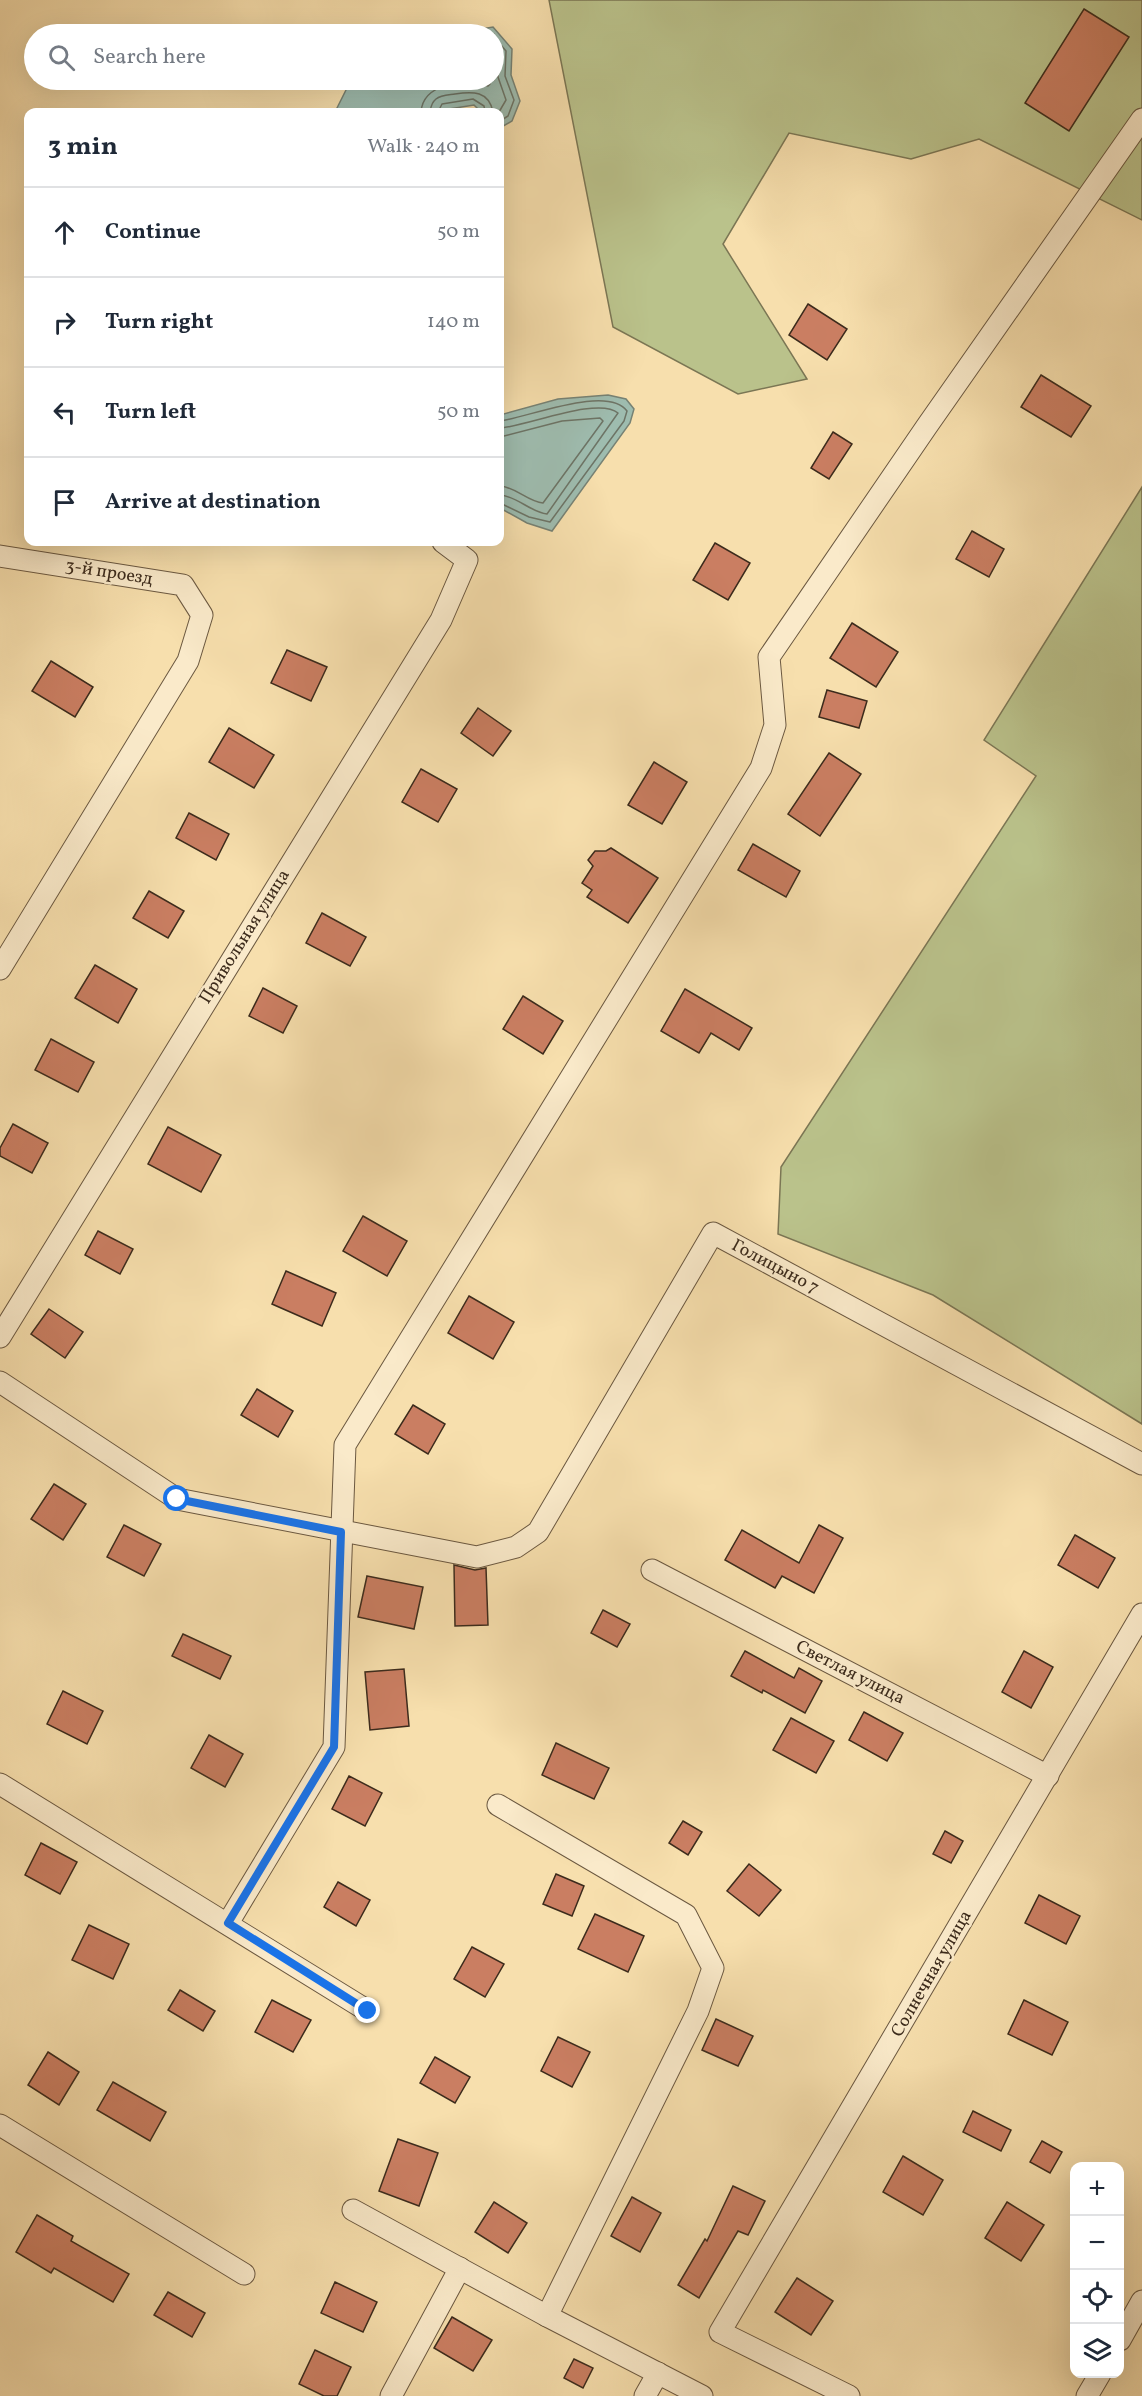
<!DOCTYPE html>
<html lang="en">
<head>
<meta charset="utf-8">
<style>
  body { margin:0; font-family:Vollkorn,serif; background:#f6f6f7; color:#1f2937 }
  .controls { position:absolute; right:18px; bottom:18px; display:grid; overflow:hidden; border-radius:12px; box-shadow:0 6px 24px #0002 }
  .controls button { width:54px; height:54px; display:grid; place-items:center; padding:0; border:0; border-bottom:2px solid #e0e1e3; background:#fff; color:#1f2937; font:30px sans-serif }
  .stop { position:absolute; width:18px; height:18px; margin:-14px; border:4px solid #1a73e8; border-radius:50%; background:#fff }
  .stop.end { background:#1a73e8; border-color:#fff; box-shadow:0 2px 6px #0008 }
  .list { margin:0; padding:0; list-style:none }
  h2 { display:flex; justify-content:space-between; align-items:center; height:78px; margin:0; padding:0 24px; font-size:26px }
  h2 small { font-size:20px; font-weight:400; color:#747a83 }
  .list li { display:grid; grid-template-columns:39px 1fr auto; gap:18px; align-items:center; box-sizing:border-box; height:90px; padding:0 24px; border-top:2px solid #e0e1e3 }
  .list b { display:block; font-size:22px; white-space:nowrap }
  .list em { font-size:20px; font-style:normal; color:#747a83 }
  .icon { flex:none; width:33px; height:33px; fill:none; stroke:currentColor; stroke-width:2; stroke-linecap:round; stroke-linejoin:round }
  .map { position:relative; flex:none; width:1142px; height:2396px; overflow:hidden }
  .search { position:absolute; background:#fff; box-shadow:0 6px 24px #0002; left:24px; top:24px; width:480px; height:66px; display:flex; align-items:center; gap:15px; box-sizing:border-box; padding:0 21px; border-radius:33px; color:#747a83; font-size:22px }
  .panel { position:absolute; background:#fff; box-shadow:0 6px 24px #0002; left:24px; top:108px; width:480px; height:438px; border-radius:12px }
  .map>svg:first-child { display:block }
  .green { fill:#bac28b; stroke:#7b7654; stroke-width:1.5 }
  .water { fill:#9ebcaf; stroke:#778274; stroke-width:1.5 }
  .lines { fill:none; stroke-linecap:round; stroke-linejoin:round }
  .shore { stroke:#6d7466; stroke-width:1.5 }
  .building { fill:#ca7e62; stroke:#3c2b1c; stroke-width:1.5 }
  .street-casing { stroke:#6b5840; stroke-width:23 }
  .street { stroke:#faeaca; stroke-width:21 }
  .route { stroke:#1a73e8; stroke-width:8 }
  .labels { text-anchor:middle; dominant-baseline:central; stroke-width:5; stroke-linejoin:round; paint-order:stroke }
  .street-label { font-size:18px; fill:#3c2b1c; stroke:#faeaca }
</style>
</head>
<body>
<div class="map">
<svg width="1142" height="2396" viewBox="0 0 1142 2396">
  <rect width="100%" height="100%" fill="#f7dfad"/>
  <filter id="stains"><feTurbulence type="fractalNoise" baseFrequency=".00333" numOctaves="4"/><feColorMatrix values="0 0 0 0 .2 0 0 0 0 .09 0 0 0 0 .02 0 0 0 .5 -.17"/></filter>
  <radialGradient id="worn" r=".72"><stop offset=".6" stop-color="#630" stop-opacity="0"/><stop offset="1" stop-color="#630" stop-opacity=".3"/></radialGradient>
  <!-- green -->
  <g class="green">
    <path d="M549 0H1142V220L979 139 911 159 789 133 723 244 807 379 738 394 613 327Z"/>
    <path d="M1142 487V1424L933 1295 778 1234 781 1167 1036 776 984 740Z"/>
  </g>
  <!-- water -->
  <g class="water">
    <path d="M493 27 512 49 511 75 520 101 512 121 500 128V112H481L474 105 443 110 442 112H335L351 80H494V34H451Z"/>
    <path d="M608 395 626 399 634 409 630 423 552 531 527 523 500 508V415L558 399Z"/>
  </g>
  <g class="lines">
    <!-- shore -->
    <g class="shore">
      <path d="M494 37 506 51 505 76 514 100 508 116 500 121"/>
      <path d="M494 48 498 54V77L506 100 499 112"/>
      <path d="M421 112C423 83 466 78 488 86L490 84 489 80"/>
      <path d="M430 112C431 107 431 103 436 99 441 95 449 95 455 94 473 91 489 91 493 112"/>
      <path d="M438 112 442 104 473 99 484 106 485 112"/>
      <path d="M500 421C526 418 608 384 627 411L624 421 550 522 529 517 500 503"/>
      <path d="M500 428C525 427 598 396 618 413L547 514C530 512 517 496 500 495"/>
      <path d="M500 437 562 421 600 418 603 421 543 503C528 502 516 487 500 486"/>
    </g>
  </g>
  <!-- building -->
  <g class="building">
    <path d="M1084 9 1129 37 1069 131 1025 103Z"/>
    <path d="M808 304 847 329 827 360 789 335Z"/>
    <path d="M1041 375 1091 406 1071 437 1021 407Z"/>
    <path d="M833 432 852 444 829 479 811 468Z"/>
    <path d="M972 531 1004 549 989 577 956 559Z"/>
    <path d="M715 543 750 563 728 600 693 580Z"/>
    <path d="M852 623 898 652 876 687 830 658Z"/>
    <path d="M287 650 327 667 311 701 271 683Z"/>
    <path d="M51 661 93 687 75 717 32 691Z"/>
    <path d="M827 690 867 701 859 728 819 717Z"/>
    <path d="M478 708 511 731 493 756 461 733Z"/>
    <path d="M229 728 274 755 254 788 209 762Z"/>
    <path d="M829 753 861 774 820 836 788 814Z"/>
    <path d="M654 762 687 782 662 824 628 805Z"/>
    <path d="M421 769 457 789 438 822 402 802Z"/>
    <path d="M189 813 229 834 216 860 176 838Z"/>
    <path d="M753 844 800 871 786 897 738 870Z"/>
    <path d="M611 848 658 878 628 923 587 897 592 890 582 883 593 866 588 860 595 851H606Z"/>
    <path d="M149 891 184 911 168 938 133 918Z"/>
    <path d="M322 913 366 937 350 966 306 943Z"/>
    <path d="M95 965 137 989 118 1023 75 998Z"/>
    <path d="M263 988 297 1006 283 1033 249 1016Z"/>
    <path d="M685 989 752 1028 739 1050 711 1033 699 1053 661 1031Z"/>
    <path d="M523 996 563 1021 543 1054 503 1029Z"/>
    <path d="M51 1039 94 1062 78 1092 35 1070Z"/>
    <path d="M13 1124 48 1143 32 1173 0 1156V1148Z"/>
    <path d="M168 1127 221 1155 201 1192 148 1164Z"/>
    <path d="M363 1216 407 1241 387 1276 343 1251Z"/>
    <path d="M98 1231 133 1249 120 1274 85 1255Z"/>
    <path d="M286 1271 336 1293 322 1326 272 1304Z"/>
    <path d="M469 1296 514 1322 493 1359 448 1333Z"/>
    <path d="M49 1309 83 1332 65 1358 31 1334Z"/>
    <path d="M257 1389 293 1411 278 1437 241 1415Z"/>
    <path d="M413 1405 445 1424 428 1454 395 1434Z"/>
    <path d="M54 1484 86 1504 63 1540 31 1519Z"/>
    <path d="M124 1525 161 1544 144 1576 107 1557Z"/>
    <path d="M819 1525 843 1538 814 1593 782 1576 775 1588 725 1560 742 1530 799 1563Z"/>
    <path d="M1075 1535 1115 1558 1098 1588 1058 1565Z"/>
    <path d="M454 1565 475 1570 486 1568 488 1625 455 1626Z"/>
    <path d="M367 1576 423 1587 414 1629 358 1617Z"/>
    <path d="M603 1610 630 1624 617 1647 591 1633Z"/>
    <path d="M183 1634 231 1656 220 1679 172 1656Z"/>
    <path d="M745 1651 794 1678 799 1668 822 1681 805 1713 763 1690 762 1693 731 1676Z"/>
    <path d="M1024 1651 1053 1667 1031 1708 1002 1692Z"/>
    <path d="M404 1669 409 1726 370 1730 365 1672Z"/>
    <path d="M63 1691 103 1711 87 1744 47 1724Z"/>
    <path d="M864 1712 903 1733 887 1761 849 1740Z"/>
    <path d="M791 1718 834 1741 816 1773 773 1750Z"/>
    <path d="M209 1735 243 1754 225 1787 191 1768Z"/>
    <path d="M556 1743 609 1768 594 1799 542 1775Z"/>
    <path d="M349 1776 382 1793 365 1826 332 1809Z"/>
    <path d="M683 1821 702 1832 688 1855 669 1843Z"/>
    <path d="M945 1831 963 1841 951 1863 933 1854Z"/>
    <path d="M41 1843 77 1862 60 1894 25 1875Z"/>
    <path d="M749 1864 781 1890 759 1916 727 1891Z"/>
    <path d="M556 1874 584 1886 572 1916 543 1904Z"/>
    <path d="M338 1882 370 1900 356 1926 324 1907Z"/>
    <path d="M1039 1895 1080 1916 1066 1944 1025 1923Z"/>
    <path d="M595 1914 644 1936 628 1972 578 1949Z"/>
    <path d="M89 1925 129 1944 113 1979 72 1960Z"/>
    <path d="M472 1947 504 1964 485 1997 454 1979Z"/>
    <path d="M180 1990 215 2011 203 2031 168 2010Z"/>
    <path d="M272 2000 311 2020 293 2052 255 2032Z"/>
    <path d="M1024 2000 1068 2022 1052 2055 1008 2034Z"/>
    <path d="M716 2019 753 2036 738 2066 702 2050Z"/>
    <path d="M558 2037 590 2052 572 2087 541 2071Z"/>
    <path d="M48 2052 79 2072 59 2105 28 2085Z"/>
    <path d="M435 2057 470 2077 455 2103 420 2083Z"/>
    <path d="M113 2082 166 2112 150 2141 97 2110Z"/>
    <path d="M973 2111 1011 2130 1001 2151 963 2132Z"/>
    <path d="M398 2139 438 2153 419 2206 379 2191Z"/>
    <path d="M1042 2141 1062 2152 1050 2173 1030 2162Z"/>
    <path d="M903 2156 943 2180 923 2215 883 2192Z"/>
    <path d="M733 2186 765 2201 748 2235 738 2231 699 2298 678 2285 705 2239 707 2241Z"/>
    <path d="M632 2197 661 2213 640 2252 611 2236Z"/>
    <path d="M494 2202 527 2223 508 2253 475 2232Z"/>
    <path d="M1007 2202 1044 2225 1021 2261 985 2238Z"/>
    <path d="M37 2215 73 2236 71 2241 129 2274 113 2302 54 2268 51 2273 16 2252Z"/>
    <path d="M797 2278 833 2301 811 2335 775 2312Z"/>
    <path d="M335 2282 377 2302 363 2332 321 2313Z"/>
    <path d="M168 2292 205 2313 192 2337 154 2315Z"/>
    <path d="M452 2317 492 2340 473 2371 434 2348Z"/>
    <path d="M315 2350 351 2367 337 2396H324L299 2384Z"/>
    <path d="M574 2359 593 2368 583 2388 564 2378Z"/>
  </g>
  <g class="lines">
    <!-- street casing -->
    <g class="street-casing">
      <g id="street">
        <path d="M0 556 183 585 202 615 188 661 0 969"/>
        <path d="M0 1337 441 620 467 560 443 542"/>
        <path d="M0 1382 177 1499 477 1557 516 1547 538 1532 713 1233 1142 1464"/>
        <path d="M652 1570 1048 1776"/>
        <path d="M0 1784 368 2011"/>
        <path d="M498 1805 686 1915 713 1968 698 2011 547 2316"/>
        <path d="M228 1923 334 1747 345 1445 761 768 775 725 769 657 927 426 1142 119"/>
        <path d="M0 2125 244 2274"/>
        <path d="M353 2210 547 2316 702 2396"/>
        <path d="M1120 2340 1142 2301"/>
        <path d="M391 2396 460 2268"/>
        <path d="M645 2396 658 2373"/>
        <path d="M849 2396 720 2332 1142 1614"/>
        <path d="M1087 2396 1100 2374"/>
      </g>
    </g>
    <!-- street -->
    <use href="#street" class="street"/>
  </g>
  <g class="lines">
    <!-- route -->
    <path class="route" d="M177 1499 341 1532 334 1747 228 1923 368 2011"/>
  </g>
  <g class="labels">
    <!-- street labels -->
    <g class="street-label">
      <text transform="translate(109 573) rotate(9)">3-й проезд</text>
      <text transform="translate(245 937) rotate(-58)">Привольная улица</text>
      <text transform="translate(775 1267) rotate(28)">Голицыно 7</text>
      <text transform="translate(850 1673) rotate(27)">Светлая улица</text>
      <text transform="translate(932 1974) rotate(-60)">Солнечная улица</text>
    </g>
  </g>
  <rect width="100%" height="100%" filter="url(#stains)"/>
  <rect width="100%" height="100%" fill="url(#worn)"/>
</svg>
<div class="controls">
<button>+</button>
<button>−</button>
<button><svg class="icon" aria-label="locate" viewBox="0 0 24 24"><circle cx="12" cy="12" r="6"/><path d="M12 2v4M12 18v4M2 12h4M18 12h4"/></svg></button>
<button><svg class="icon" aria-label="layers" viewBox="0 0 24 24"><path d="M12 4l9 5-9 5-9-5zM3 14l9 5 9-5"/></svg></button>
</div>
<div class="stop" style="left:177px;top:1499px"></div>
<div class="stop end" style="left:368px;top:2011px"></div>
<div class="search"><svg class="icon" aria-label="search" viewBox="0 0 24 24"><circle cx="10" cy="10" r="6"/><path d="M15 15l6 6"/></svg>Search here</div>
<section class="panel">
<h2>3 min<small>Walk · 240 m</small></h2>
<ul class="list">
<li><svg class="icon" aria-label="ahead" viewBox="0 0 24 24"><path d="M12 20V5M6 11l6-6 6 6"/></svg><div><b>Continue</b></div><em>50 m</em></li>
<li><svg class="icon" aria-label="right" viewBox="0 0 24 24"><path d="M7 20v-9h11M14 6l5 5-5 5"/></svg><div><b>Turn right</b></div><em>140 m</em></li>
<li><svg class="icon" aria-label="left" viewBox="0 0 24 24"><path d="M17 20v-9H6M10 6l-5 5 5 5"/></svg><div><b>Turn left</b></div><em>50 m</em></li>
<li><svg class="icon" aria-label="arrive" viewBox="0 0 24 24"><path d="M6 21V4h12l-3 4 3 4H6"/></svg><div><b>Arrive at destination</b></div></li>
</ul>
</section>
</div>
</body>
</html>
